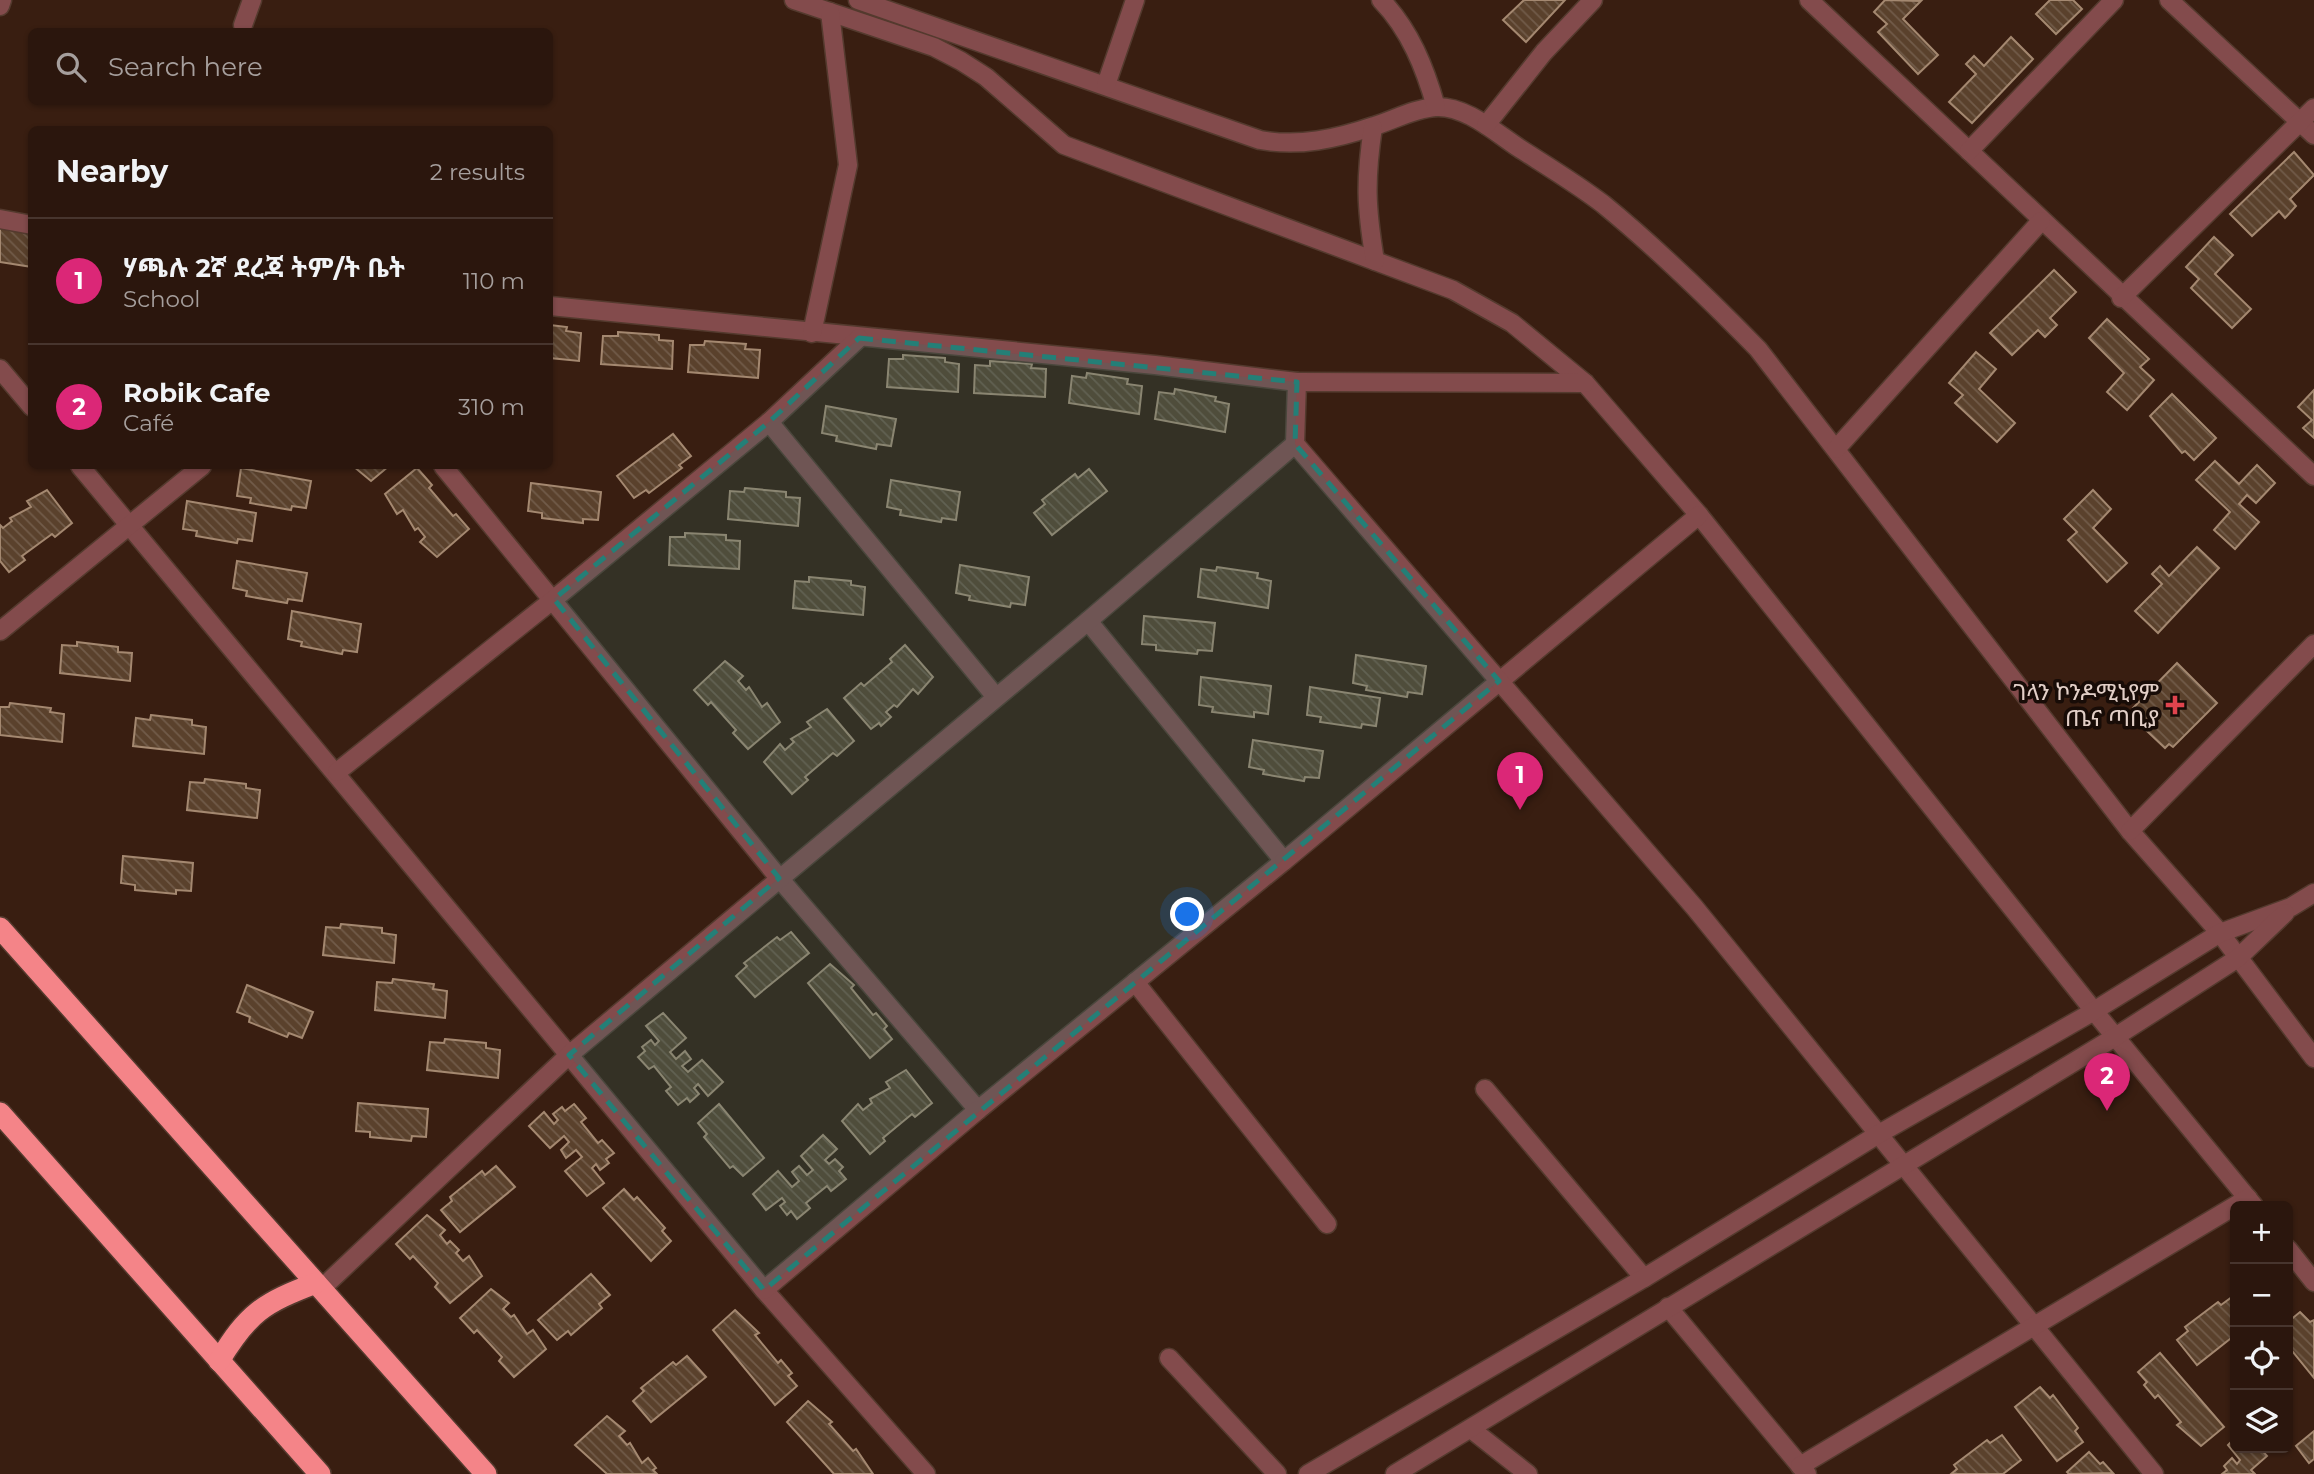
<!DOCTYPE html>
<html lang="en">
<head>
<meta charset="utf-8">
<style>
  body { margin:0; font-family:Montserrat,"Noto Sans Ethiopic",sans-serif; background:#331f16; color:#f1f3f6 }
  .controls { position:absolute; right:21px; bottom:21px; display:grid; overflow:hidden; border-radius:10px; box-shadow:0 2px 5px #0004 }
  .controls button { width:63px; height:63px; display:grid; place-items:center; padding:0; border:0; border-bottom:2px solid #47352e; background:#2b160d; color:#f1f3f6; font:35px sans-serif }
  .you { position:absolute; left:1188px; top:915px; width:24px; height:24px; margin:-18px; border:5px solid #fff; border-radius:50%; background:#1a73e8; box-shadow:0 0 0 10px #1a73e833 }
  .badge { display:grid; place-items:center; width:46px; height:46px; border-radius:50%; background:#db2777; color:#fff; font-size:23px; font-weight:700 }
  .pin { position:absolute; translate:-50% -58px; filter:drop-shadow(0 2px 4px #0008) }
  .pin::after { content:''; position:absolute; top:37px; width:24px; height:21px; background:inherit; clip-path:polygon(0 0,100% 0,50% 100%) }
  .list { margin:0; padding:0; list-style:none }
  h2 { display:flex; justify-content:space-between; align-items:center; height:91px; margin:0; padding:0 28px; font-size:30px }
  h2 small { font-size:23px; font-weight:400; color:#a69f9d }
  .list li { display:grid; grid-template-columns:46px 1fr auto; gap:21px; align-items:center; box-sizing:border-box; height:126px; padding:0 28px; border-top:2px solid #47352e }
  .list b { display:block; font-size:26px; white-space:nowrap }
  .list p { margin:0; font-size:23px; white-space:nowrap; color:#a69f9d }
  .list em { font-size:23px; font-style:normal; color:#a69f9d }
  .icon { flex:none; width:38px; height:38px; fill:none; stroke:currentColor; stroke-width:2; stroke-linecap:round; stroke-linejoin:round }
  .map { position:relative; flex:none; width:2314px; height:1474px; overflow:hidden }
  .search { position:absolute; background:#2b160d; box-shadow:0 2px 5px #0004; left:28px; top:28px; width:525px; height:77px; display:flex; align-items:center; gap:18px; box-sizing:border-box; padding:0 24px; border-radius:10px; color:#a69f9d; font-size:26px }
  .panel { position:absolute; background:#2b160d; box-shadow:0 2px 5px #0004; left:28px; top:126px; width:525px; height:343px; border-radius:10px }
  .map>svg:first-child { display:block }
  .building { fill:url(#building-back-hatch); stroke:#a48870; stroke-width:2 }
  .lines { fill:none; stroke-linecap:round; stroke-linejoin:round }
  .minor-casing { stroke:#543a2e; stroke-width:21 }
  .highway-casing { stroke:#543a2e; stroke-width:24 }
  .minor { stroke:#834b4c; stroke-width:18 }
  .highway { stroke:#f48488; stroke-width:21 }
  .marked { fill:#247f77; fill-opacity:0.2; stroke:#247f77; stroke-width:5; stroke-dasharray:14 9; stroke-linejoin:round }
  .health-dot { fill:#e0444e; stroke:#180c07; stroke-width:2.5 }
  .labels { text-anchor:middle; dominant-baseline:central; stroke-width:7; stroke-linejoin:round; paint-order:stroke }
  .poi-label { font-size:23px; fill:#e2cfc7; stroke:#180c07; text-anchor:end }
</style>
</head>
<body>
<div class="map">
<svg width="2314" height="1474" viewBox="0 0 2314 1474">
  <defs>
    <pattern id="building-back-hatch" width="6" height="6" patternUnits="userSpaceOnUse" patternTransform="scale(1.75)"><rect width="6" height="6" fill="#5a412c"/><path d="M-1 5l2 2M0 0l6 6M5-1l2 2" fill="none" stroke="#715b49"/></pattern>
  </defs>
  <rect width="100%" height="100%" fill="#391e11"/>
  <!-- building -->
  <g class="building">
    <path d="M1524 0H1565L1526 42 1503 20Z"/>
    <path d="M1885 0 1921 1 1903 19 1938 55 1918 74 1878 32 1887 24 1874 12Z"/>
    <path d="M2050 0H2073L2082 9 2056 34 2036 14Z"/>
    <path d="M2011 37 2033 59 1972 123 1949 102 1976 74 1966 64 1974 56 1984 66Z"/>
    <path d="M2294 152 2314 175 2290 199 2296 206 2285 218 2279 211 2252 236 2230 214Z"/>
    <path d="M0 228 31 233 32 267 0 262Z"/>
    <path d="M2214 237 2233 255 2215 274 2251 309 2232 328 2191 288 2199 279 2186 267Z"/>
    <path d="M2054 270 2076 292 2050 318 2057 325 2045 337 2038 330 2012 355 1990 333Z"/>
    <path d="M2107 319 2149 359 2140 367 2154 380 2127 410 2107 392 2124 373 2089 338Z"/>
    <path d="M550 325 567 327 566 331 581 333 579 361 550 358Z"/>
    <path d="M618 332 659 335V340L673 341 672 369 601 364 603 336H618Z"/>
    <path d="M705 341 746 344 745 349 760 350 758 378 688 372 690 345H704Z"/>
    <path d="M1976 352 1996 369 1979 389 2015 423 1997 442 1955 403 1963 395 1949 383Z"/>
    <path d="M903 355 945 358V362L959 364 958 392 887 387 889 359H903Z"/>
    <path d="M990 361 1032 364 1031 368 1046 369 1045 397 974 393 975 365 990 366Z"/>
    <path d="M1087 373 1128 379 1127 384 1142 386 1139 414 1069 403 1072 376 1086 378Z"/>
    <path d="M1175 389 1216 397 1215 401 1229 404 1225 432 1155 419 1159 392 1174 394Z"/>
    <path d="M2314 390V438L2303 428 2312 420 2298 407Z"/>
    <path d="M2172 394 2216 438 2194 460 2185 451 2182 453 2150 416Z"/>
    <path d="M826 406 896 419 891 446 877 444 876 449 836 441 837 436 822 433Z"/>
    <path d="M673 434 691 456 679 465 682 468 649 493 646 490 634 498 617 476Z"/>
    <path d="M2215 461 2239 484 2257 465 2275 483 2256 503 2247 495 2239 504 2259 522 2235 549 2214 530 2230 512 2196 480Z"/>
    <path d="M353 466H389L371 481Z"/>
    <path d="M241 468 311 481 306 508 292 506 291 510 250 503 251 498 237 496Z"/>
    <path d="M417 468 432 485 429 488 453 516 456 514 469 529 437 557 420 542 425 537 418 528 415 530 403 510 397 514 385 494Z"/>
    <path d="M1089 469 1107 491 1052 535 1034 513 1045 504 1042 500 1075 474 1078 478Z"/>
    <path d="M891 480 960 492 956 520 942 518 941 522 900 515 901 510 887 507Z"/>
    <path d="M531 483 601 492 598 520 583 519V523L542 518V513L528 511Z"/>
    <path d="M745 488 786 492V497L800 498 798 526 728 519 730 491 744 492Z"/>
    <path d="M47 490 72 523 55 537 52 534 22 556 25 560 9 572 0 561V525L3 528 12 521 10 518 31 507 27 501Z"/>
    <path d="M2093 490 2111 509 2093 528 2127 563 2107 582 2068 540 2077 532 2064 519Z"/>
    <path d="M187 501 256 513 252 541 238 539 237 543 196 536 197 531 183 529Z"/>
    <path d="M685 533 726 535V540L740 541 739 569 669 565 670 537H685Z"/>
    <path d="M2197 547 2219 568 2158 633 2135 611 2162 584 2152 574 2160 566 2169 576Z"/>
    <path d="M237 561 307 573 302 601 288 599 287 603 246 596 247 591 233 588Z"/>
    <path d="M960 565 1029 577 1025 605 1011 603 1010 607 969 600 970 596 956 593Z"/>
    <path d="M1217 567 1258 573 1257 578 1271 581 1268 608 1198 597 1201 569 1216 571Z"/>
    <path d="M809 577 851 581V585L865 587 863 615 793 608 795 581 809 582Z"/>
    <path d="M292 611 361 624 357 652 343 650 342 654 301 646 302 642 288 639Z"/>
    <path d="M1144 616 1215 623 1212 651 1198 650 1197 654 1156 650V645L1142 644Z"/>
    <path d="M77 642 118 647V652L132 653 130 681 60 673 62 645 77 646Z"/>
    <path d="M905 645 933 677 918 694 913 689 897 707 894 705 886 712 891 717 881 726 879 723 871 729 844 698 861 683 864 686 892 662 890 659Z"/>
    <path d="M1356 655 1426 666 1422 694 1408 692 1407 697 1366 690 1367 686 1353 683Z"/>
    <path d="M725 661 743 676 738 681 746 690 749 687 762 707 767 703 780 722 748 749 733 733 736 730 711 702 708 705 694 690Z"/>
    <path d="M2177 663 2217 703 2173 747 2169 744 2165 748 2131 716 2136 711 2133 708Z"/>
    <path d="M1201 677 1271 686 1268 714 1254 712V717L1212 712 1213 707 1199 705Z"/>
    <path d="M1310 687 1380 698 1376 726 1362 724 1361 728 1320 722 1321 717 1307 715Z"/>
    <path d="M10 703 51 708 50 712 64 714 62 742 0 735V707H9Z"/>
    <path d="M827 709 854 741 837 756 833 753 805 777 808 780 792 794 764 762 780 744 785 750 794 742 791 739 811 727 807 722Z"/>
    <path d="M151 715 192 720V725L206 727 204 754 133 746 136 718 150 720Z"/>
    <path d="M1253 740 1323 751 1319 778 1305 777 1304 781 1263 774 1264 770 1249 767Z"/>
    <path d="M205 779 246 784V788L260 790 257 818 187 810 190 782 204 783Z"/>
    <path d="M123 856 193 863 191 891 176 890V894L135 890V885L121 883Z"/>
    <path d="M341 924 382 928V933L396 935 394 963 323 955 326 927 340 928Z"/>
    <path d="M791 932 809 953 755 997 736 976 747 966 744 963 777 937 780 940Z"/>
    <path d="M830 964 854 985 851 988 873 1015 876 1013 887 1026 884 1029 892 1039 870 1058 808 983Z"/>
    <path d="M393 979 434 984 433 989 447 991 445 1018 375 1010 377 982 392 983Z"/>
    <path d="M247 985 313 1012 302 1038 289 1033 287 1037 249 1022 250 1017 237 1012Z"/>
    <path d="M663 1013 686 1038 670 1052 676 1059 685 1051 691 1059 682 1066 688 1072 702 1060 723 1082 708 1096 698 1084 694 1088 699 1094 690 1102 687 1098 678 1105 666 1091 671 1087 654 1066 649 1069 638 1057 645 1051 642 1047 651 1040 655 1045 659 1041 646 1026Z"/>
    <path d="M445 1039 486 1043V1048L500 1050 498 1078 427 1070 430 1042 444 1043Z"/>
    <path d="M906 1070 932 1103 915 1117 912 1114 883 1138 885 1141 870 1154 842 1121 858 1104 863 1110 872 1103 870 1099 890 1088 886 1082Z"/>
    <path d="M358 1103 428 1109 426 1137 412 1136 411 1141 370 1137V1132L356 1131Z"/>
    <path d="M574 1104 586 1118 581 1122 598 1143 602 1140 614 1153 606 1159 609 1163 600 1170 596 1164 592 1168 604 1183 587 1196 565 1171 582 1157 576 1150 566 1158 561 1150 569 1142 564 1136 550 1148 529 1126 544 1112 554 1124 558 1120 553 1114 562 1107 565 1111Z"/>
    <path d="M719 1104 764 1158 743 1176 733 1166 730 1168 704 1137 707 1134 698 1123Z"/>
    <path d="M823 1135 837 1149 825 1160 829 1164 835 1159 843 1167 839 1171 846 1179 831 1191 827 1186 806 1203 810 1208 797 1219 791 1211 787 1215 780 1206 785 1202 782 1198 766 1210 753 1194 778 1171 792 1187 799 1181 792 1172 799 1166 807 1175 813 1170 801 1156Z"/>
    <path d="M496 1166 515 1187 460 1232 441 1210 452 1201 450 1197 482 1171 485 1175Z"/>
    <path d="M624 1189 634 1200 637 1197 665 1228 662 1231 671 1241 651 1261 603 1208Z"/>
    <path d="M427 1215 445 1230 440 1235 447 1244 450 1241 459 1250 456 1253 463 1261 469 1256 482 1276 450 1303 435 1287 438 1283 413 1256 410 1259 396 1244Z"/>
    <path d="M591 1274 610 1295 599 1304 602 1308 571 1335 568 1331 557 1340 538 1320Z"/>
    <path d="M491 1289 509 1303 503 1309 511 1317 514 1315 527 1334 533 1330 546 1349 514 1377 499 1361 502 1357 477 1330 474 1333 460 1318Z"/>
    <path d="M2232 1297 2235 1301V1335L2197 1365 2177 1340 2188 1331 2185 1327 2218 1302 2221 1305Z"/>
    <path d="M735 1310 759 1333 755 1335 778 1363 781 1360 792 1373 788 1376 797 1386 775 1405 713 1330Z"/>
    <path d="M2300 1312 2310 1322 2314 1320V1378L2288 1346V1322Z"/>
    <path d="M2160 1353 2224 1427 2201 1446 2177 1425 2181 1422 2158 1395 2155 1398 2144 1385 2147 1382 2138 1372Z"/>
    <path d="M687 1356 706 1377 651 1422 633 1401 644 1391 641 1388 673 1362 676 1365Z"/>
    <path d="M2040 1387 2050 1398 2053 1395 2078 1428 2075 1431 2083 1442 2057 1461 2015 1407Z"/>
    <path d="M808 1401 832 1422 829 1424 853 1451 856 1449 873 1474H834L787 1422Z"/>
    <path d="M607 1416 625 1431 619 1436 627 1445 630 1443 642 1463 648 1458 656 1468 653 1470 657 1474H607L575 1445Z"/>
    <path d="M2314 1431V1459L2309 1463 2296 1446Z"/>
    <path d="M2002 1435 2021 1460 2003 1474H1951L1957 1469 1954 1465 1987 1440 1990 1443Z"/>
    <path d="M2235 1438V1448H2260L2267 1456 2251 1470 2255 1474H2222L2227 1470 2224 1466 2232 1458 2237 1464 2240 1460 2228 1445Z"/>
    <path d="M2089 1452 2100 1464 2103 1462 2113 1473 2069 1474 2067 1472Z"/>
  </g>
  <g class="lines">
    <!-- minor casing -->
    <g class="minor-casing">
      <g id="minor">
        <path d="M794 0 934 47 961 61 986 77 1064 145 1453 290 1512 323 1585 383 1699 515 2094 1011 2254 1206"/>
        <path d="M858 0 1260 140C1299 147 1336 139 1374 126 1394 120 1413 109 1435 107 1465 105 1495 132 1519 148 1547 166 1577 184 1603 204 1658 249 1708 298 1758 349L2130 831 2220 933 2314 1058"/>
        <path d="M1381 0C1410 30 1425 68 1436 107"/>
        <path d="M1809 0 2314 476"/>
        <path d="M2169 0 2314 135"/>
        <path d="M0 6 2 0"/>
        <path d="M243 25 252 0"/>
        <path d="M1106 85 1135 0"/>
        <path d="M1486 125 1544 52 1593 0"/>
        <path d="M1373 127C1365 181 1366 207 1375 261"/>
        <path d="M1969 151 2114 0"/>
        <path d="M0 219 32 225"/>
        <path d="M2121 298 2314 108"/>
        <path d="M550 306 1155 365 1297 382 1295 444"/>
        <path d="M812 333 848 165 830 12"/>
        <path d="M0 369 32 407"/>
        <path d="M1297 382 1585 383"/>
        <path d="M769 422 859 338"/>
        <path d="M1836 449 2041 221"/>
        <path d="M80 466 764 1290 926 1474"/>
        <path d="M443 466 779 878 978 1110 1284 861 1088 621"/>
        <path d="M0 631 202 466"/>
        <path d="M337 772 554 599 769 422 996 697"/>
        <path d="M2130 831 2314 644"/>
        <path d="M1284 861 1699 515"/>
        <path d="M1135 982 1327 1224"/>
        <path d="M1485 1089 1644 1278"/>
        <path d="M2288 1249 2314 1282"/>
        <path d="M321 1289 569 1055 1088 621 1295 444 1695 908 2154 1474"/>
        <path d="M764 1290 978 1110"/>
        <path d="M1668 1307 1807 1474"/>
        <path d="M1169 1358 1277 1474"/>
        <path d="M1471 1429 1528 1474"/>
        <path d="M1800 1466 2248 1198"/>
        <path d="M1308 1474 1644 1278 1877 1135 2089 1014 2220 933 2291 907 2314 893"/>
        <path d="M1395 1474 2115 1037 2238 958 2285 913"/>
      </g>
    </g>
    <!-- highway casing -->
    <g class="highway-casing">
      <g id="highway">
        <path d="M0 928 486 1474"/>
        <path d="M0 1113 320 1474"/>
        <path d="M219 1361C248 1313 263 1303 316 1283"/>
      </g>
    </g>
    <!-- minor -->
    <use href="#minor" class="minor"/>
    <!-- highway -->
    <use href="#highway" class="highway"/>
  </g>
  <!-- marked area -->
  <path class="marked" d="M859 338 1297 382 1295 444 1499 681 764 1290 569 1055 779 878 554 599 769 422Z"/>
  <!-- markers -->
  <path class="health-dot" d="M2171.5 694.5h7v7h7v7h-7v7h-7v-7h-7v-7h7z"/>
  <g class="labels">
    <!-- poi labels -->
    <g class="poi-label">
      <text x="2159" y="692">ገላን ኮንዶሚኒየም<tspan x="2159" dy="26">ጤና ጣቢያ</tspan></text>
    </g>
  </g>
</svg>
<div class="controls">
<button>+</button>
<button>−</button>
<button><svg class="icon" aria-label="locate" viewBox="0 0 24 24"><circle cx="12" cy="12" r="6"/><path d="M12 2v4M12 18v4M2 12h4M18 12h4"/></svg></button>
<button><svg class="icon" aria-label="layers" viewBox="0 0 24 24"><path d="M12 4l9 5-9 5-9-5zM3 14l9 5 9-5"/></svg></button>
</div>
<div class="you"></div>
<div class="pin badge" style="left:1520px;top:810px">1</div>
<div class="pin badge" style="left:2107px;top:1111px">2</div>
<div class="search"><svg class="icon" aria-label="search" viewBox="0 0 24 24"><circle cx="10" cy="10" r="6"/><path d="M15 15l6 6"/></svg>Search here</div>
<section class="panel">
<h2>Nearby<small>2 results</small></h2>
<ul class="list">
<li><span class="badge">1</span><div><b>ሃጫሉ 2ኛ ደረጃ ትም/ት ቤት</b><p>School</p></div><em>110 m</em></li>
<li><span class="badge">2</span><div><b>Robik Cafe</b><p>Café</p></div><em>310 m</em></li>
</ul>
</section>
</div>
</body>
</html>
